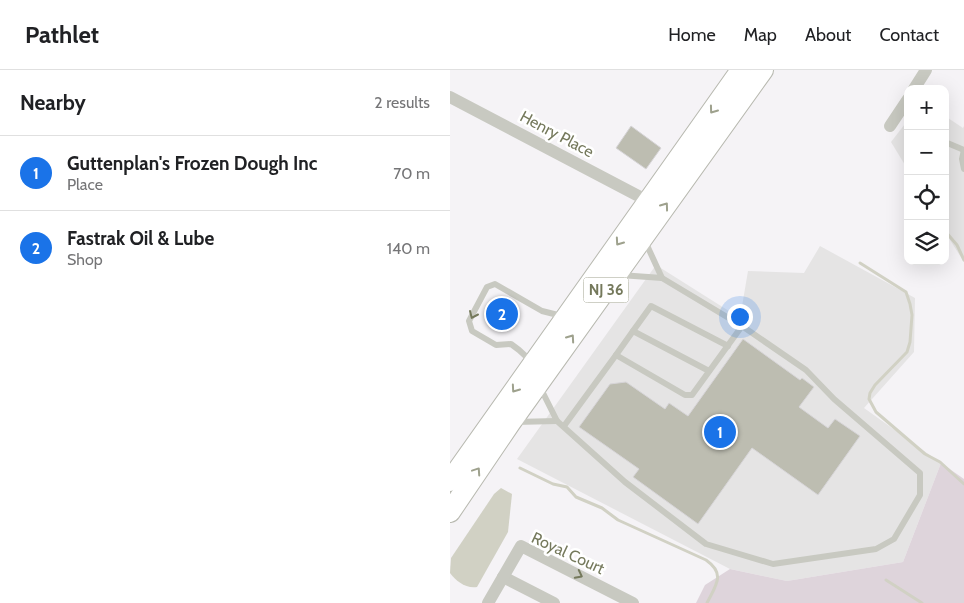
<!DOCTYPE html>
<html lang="en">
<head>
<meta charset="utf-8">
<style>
  body { margin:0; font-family:Cabin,sans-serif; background:#f6f6f6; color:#202124 }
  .controls { position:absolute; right:15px; top:15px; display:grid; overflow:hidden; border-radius:10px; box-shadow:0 5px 20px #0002 }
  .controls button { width:45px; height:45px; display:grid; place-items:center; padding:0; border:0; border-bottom:1px solid #e0e0e0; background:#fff; color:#202124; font:25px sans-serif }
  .you { position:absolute; left:289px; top:246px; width:18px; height:18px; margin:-12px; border:4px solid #fff; border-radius:50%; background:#1a73e8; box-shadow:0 0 0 8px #1a73e833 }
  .badge { display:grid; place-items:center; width:32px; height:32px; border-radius:50%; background:#1a73e8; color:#fff; font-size:16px; font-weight:700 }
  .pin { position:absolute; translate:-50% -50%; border:2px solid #fff; box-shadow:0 1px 5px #0006 }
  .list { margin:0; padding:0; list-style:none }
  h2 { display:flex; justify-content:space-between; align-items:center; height:65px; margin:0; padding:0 20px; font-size:21px }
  h2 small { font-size:16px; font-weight:400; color:#757577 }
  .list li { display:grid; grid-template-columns:32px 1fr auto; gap:15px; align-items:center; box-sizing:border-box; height:75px; padding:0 20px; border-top:1px solid #e0e0e0 }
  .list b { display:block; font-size:19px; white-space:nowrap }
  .list p { margin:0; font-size:16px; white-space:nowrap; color:#757577 }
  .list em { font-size:16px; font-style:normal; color:#757577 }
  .icon { flex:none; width:28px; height:28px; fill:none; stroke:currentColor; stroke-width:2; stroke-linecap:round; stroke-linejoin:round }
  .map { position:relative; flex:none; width:514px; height:533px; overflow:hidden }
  header { display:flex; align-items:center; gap:30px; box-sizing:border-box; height:70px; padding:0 25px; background:#fff; border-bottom:1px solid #e0e0e0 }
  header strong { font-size:24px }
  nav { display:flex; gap:28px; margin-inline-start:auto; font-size:18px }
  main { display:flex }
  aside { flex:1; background:#fff }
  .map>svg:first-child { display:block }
  .built { fill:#e5e4e4 }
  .green { fill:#ded4db }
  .water { fill:#d1d1c4 }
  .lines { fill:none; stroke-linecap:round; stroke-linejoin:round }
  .stream { stroke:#d1d1c4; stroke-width:3 }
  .building { fill:#bdbdb1; stroke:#d7d5d8 }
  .trunk-casing { stroke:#b8b9b0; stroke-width:22 }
  .service { stroke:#c8c9c1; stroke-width:6 }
  .minor { stroke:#c8c9c1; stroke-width:12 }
  .trunk { stroke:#fff; stroke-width:20 }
  .oneway { stroke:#9ea18d }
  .oneway2 { stroke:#75795c }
  .labels { text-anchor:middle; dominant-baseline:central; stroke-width:5; stroke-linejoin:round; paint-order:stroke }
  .shield { fill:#fff; stroke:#9ea18d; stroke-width:1 }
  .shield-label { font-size:15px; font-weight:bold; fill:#75795c }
  .street-label { font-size:16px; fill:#75795c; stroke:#fff }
</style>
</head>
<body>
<header>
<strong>Pathlet</strong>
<nav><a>Home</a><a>Map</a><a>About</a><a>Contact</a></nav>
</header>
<main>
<aside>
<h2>Nearby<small>2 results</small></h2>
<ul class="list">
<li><span class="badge">1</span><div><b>Guttenplan's Frozen Dough Inc</b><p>Place</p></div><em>70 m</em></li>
<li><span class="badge">2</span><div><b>Fastrak Oil &amp; Lube</b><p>Shop</p></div><em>140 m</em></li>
</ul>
</aside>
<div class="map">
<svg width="514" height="533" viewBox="0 0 514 533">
  <rect width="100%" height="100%" fill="#f5f3f6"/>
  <!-- built -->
  <g class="built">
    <path d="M495 46 513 58 514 56V192L495 162Z"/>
    <path d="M458 50V100L441 72Z"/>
    <path d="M370 176 465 228 464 282 414 338 491 393 453 492 337 511 280 499 67 389 206 195 290 248 298 201 354 203Z"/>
  </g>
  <!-- green -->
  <path class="green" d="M491 393 514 409V533H246L255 515 280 499 337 511 453 492Z"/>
  <!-- water -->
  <path class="water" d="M51 418 62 424 58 462 27 517C16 519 6 511 0 503L1 488 44 424Z"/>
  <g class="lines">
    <!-- stream -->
    <g class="stream">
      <path d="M495 161 507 175 514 190"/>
      <path d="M410 193 456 222 460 234 462 245 460 272 457 282 425 315 420 323 419 329 426 342 475 384 490 392 514 414"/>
      <path d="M70 398 103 414 117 417 126 427 152 438 168 450 256 490C276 504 266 515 257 533"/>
      <path d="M436 510 472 533"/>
    </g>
  </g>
  <!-- building -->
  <g class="building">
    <path d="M181 56 211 78 196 99 166 78Z"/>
    <path d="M293 269 350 310 352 308 364 317 349 337 378 358 385 349 410 366 368 425 302 378 248 454 183 407 189 399 129 357 160 314 176 312 215 339 219 333 238 346Z"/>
  </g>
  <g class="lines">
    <!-- trunk casing -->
    <g class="trunk-casing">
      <g id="trunk">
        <path d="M0 411 291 0"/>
        <path d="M0 442 61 352 313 0"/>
      </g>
    </g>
    <!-- service -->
    <g class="service">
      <path d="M495 72 514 80"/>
      <path d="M514 80 512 89 514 99"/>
      <path d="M195 171 212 208"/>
      <path d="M183 261 201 236 278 276"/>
      <path d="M166 285 183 261 259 301"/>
      <path d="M82 292 69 280 61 274 46 275 22 261 19 251 37 217 45 214 92 241 112 246"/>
      <path d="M90 317 107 351 175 412 256 474 323 494 426 479 444 469 470 425V403L384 329 356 300 292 256"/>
      <path d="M65 352 107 351"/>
      <path d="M114 356 166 285 235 325H242L292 256 212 208 170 205"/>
    </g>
    <!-- minor -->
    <g class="minor">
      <path d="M464 19 476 0"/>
      <path d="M0 27 198 131"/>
      <path d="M440 56 458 29"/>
      <path d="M53 507 104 533"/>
      <path d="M38 533 71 476 183 533"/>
    </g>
    <!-- trunk -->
    <use href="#trunk" class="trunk"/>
  </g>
  <!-- one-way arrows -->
  <defs><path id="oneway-chevron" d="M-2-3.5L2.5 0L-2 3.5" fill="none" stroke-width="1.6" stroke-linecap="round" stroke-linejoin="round" transform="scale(1.25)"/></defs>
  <g class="oneway">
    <use href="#oneway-chevron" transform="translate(263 40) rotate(126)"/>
    <use href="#oneway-chevron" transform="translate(215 136) rotate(-54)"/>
    <use href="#oneway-chevron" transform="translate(169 172) rotate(125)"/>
    <use href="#oneway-chevron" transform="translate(121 268) rotate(-55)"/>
    <use href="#oneway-chevron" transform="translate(65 319) rotate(125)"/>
    <use href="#oneway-chevron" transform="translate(27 401) rotate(-56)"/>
  </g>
  <g class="oneway2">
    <use href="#oneway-chevron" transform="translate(23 245) rotate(114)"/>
    <use href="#oneway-chevron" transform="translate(129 505) rotate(27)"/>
  </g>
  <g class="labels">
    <!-- shield labels -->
    <rect class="shield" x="133.5" y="207.5" width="45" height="25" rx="4"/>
    <g class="shield-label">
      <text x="156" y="220">NJ 36</text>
    </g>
    <!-- street labels -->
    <g class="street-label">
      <text transform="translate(107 64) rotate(28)">Henry Place</text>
      <text transform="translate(118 483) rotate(25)">Royal Court</text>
    </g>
  </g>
</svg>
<div class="controls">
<button>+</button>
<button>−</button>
<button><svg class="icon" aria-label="locate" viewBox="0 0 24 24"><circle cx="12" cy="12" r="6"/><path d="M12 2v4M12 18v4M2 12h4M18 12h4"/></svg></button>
<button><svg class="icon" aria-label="layers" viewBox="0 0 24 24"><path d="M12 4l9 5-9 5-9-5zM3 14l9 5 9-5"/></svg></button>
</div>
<div class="you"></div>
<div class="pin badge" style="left:270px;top:362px">1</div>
<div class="pin badge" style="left:52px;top:244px">2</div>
</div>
</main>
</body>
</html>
